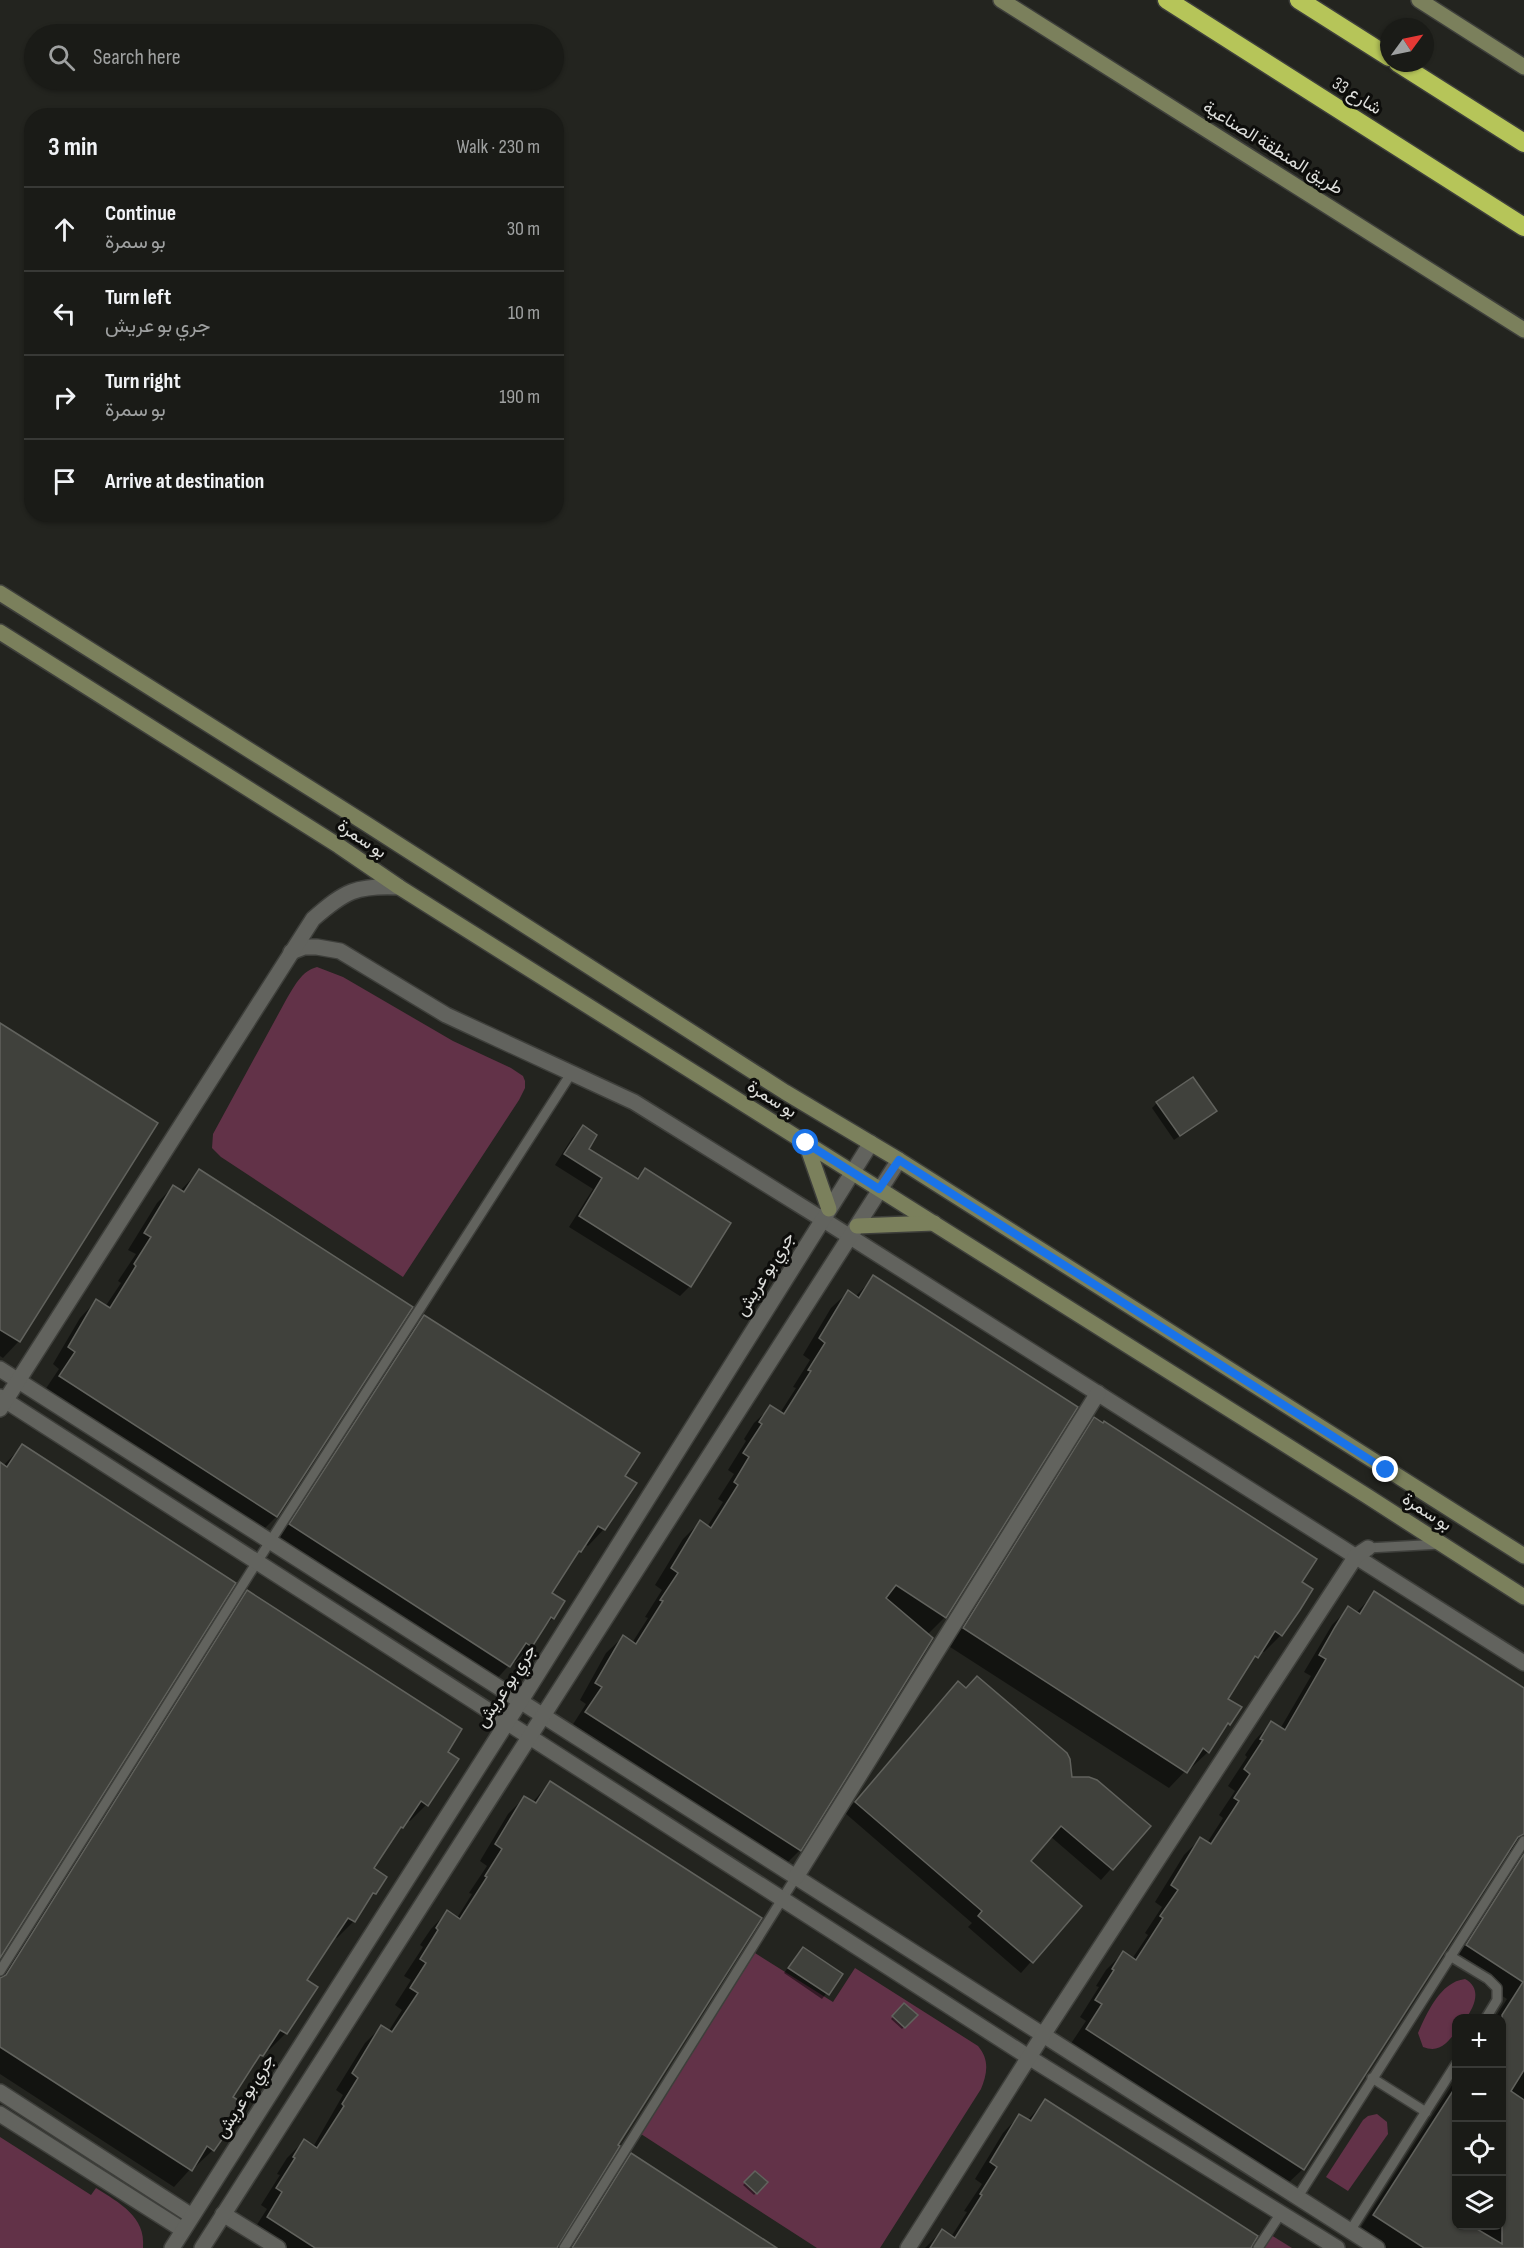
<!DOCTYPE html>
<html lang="en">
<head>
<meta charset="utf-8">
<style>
  body { margin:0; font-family:"Sofia Sans Condensed",Vazirmatn,sans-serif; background:#272824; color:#f1f3f6 }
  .controls { position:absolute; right:18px; bottom:18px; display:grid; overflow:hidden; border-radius:12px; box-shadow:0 2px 4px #0004 }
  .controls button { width:54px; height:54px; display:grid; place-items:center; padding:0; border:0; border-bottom:2px solid #383936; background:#1a1b17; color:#f1f3f6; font:30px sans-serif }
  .compass { position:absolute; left:1380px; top:18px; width:54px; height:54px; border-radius:50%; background:#1a1b17; box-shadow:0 2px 4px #0004; rotate:57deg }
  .stop { position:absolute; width:18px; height:18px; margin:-14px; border:4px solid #1a73e8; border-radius:50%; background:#fff }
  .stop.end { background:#1a73e8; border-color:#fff; box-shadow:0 2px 6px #0008 }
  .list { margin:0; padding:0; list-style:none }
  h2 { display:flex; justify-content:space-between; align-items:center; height:78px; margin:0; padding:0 24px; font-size:26px }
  h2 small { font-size:20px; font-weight:400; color:#9fa1a1 }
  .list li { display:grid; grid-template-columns:39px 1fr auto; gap:18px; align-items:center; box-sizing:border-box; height:84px; padding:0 24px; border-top:2px solid #383936 }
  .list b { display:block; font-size:22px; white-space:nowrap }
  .list p { margin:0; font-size:20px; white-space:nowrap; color:#9fa1a1 }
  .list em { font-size:20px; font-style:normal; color:#9fa1a1 }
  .icon { flex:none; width:33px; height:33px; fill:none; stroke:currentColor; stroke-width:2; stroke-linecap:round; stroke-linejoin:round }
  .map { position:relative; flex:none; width:1524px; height:2248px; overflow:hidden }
  .search { position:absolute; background:#1a1b17; box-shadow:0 2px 4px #0004; left:24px; top:24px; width:540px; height:66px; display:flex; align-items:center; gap:15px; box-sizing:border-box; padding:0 21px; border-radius:33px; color:#9fa1a1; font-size:22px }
  .panel { position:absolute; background:#1a1b17; box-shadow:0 2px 4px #0004; left:24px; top:108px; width:540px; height:414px; border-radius:24px }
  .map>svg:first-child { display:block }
  .green { fill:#623248 }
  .shadow { fill:#0007 }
  .building { fill:#40413c; stroke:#61625d; stroke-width:1.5 }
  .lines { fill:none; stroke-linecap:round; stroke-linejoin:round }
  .lane-casing { stroke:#3e3f3b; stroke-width:12 }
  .street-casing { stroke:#3e3f3b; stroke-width:18 }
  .secondary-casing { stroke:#3e3f3b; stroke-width:18 }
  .highway-casing { stroke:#3e3f3b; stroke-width:21 }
  .lane { stroke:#62635e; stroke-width:9 }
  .street { stroke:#62635e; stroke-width:15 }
  .secondary { stroke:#7b805c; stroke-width:15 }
  .highway { stroke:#b6c559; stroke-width:18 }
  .route { stroke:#1a73e8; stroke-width:8 }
  .labels { text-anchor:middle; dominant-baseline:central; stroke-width:6; stroke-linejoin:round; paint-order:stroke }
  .street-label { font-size:18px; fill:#dddedb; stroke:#0d0d0b }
</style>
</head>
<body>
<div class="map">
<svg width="1524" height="2248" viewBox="0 0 1524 2248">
  <rect width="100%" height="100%" fill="#23241f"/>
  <!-- green -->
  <g class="green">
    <path d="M317 967 343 977 453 1041 511 1068 523 1076 525 1081V1088L519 1100 403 1277 221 1157 212 1148 213 1134 286 1000C294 987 301 971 317 967Z"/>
    <path d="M755 1953 833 2002 855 1968 978 2046C990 2060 987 2074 981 2089L880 2248H817L641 2134Z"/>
    <path d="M1465 1979C1482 1988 1475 2006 1466 2018H1456V2032C1446 2044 1439 2053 1423 2047L1418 2033C1427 2013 1440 1982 1465 1979Z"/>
    <path d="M1377 2114 1387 2122 1388 2134 1348 2191 1326 2177 1363 2120 1368 2116Z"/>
    <path d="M0 2137 91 2195 96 2188C119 2203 146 2216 143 2248H0Z"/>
    <path d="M1271 2235 1292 2248H1263Z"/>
  </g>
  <!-- shadow -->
  <g class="shadow">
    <path d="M0 1024 19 1341 3 1358 0 1356Z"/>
    <path d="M1157 1103 1215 1111 1174 1140 1152 1108Z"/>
    <path d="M583 1127 587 1149 635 1179 645 1170 690 1286 680 1296 569 1227 593 1189 555 1165 572 1138Z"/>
    <path d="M199 1171 277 1516 260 1533 43 1393 59 1369 53 1364 80 1318 96 1301 105 1307 121 1283 118 1281 136 1254 128 1250 157 1203 173 1187 180 1191Z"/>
    <path d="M874 1277 945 1617 927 1635 931 1639 800 1850 783 1867 570 1729 586 1704 580 1700 606 1653 623 1637 632 1643 648 1618 645 1617 662 1590 655 1585 683 1539 700 1522 707 1527 723 1502 718 1499 734 1474 728 1470 746 1441 744 1439 754 1423 771 1407 780 1413 796 1388 793 1387 810 1360 803 1355 831 1308 848 1292 855 1297Z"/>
    <path d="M424 1317 623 1477 604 1529 588 1546 585 1544 570 1562 550 1593 553 1618 543 1628 531 1646 515 1662 513 1661 493 1683 274 1541 408 1333Z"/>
    <path d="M1094 1419 1300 1583 1299 1609 1281 1635 1264 1652 1261 1650 1246 1668 1226 1699 1229 1724 1220 1733 1208 1752 1191 1768 1189 1767 1169 1788 947 1645 1078 1436Z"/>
    <path d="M22 1446 0 1955V1464L3 1466Z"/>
    <path d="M247 1592 446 1752 426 1805 410 1821 407 1819 393 1837 372 1869 375 1893 365 1903 354 1921 337 1938 334 1936 305 1980 316 1988 286 2033 269 2050 266 2048 251 2065 231 2097 213 2150 196 2166 194 2165 174 2187 0 2074V1976L231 1609Z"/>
    <path d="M1375 1593 1524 1689V2248H1383L1358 2232 1456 2079V2226H1502V2018H1495L1507 1999 1450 1962 1515 1858 1512 1852 1508 1851 1303 2169 1286 2185 1070 2045 1086 2021 1080 2017 1099 1987 1096 1986 1106 1970 1123 1953 1132 1959 1148 1935 1145 1933 1162 1907 1155 1902 1184 1855 1200 1839 1207 1843 1223 1818 1219 1815 1235 1791 1228 1786 1247 1757 1245 1755 1255 1740 1271 1723 1280 1729 1311 1676 1304 1672 1332 1625 1349 1608 1356 1613Z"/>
    <path d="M948 1694 1071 1779 1149 1826 1101 1880 1050 1836 1029 1862 1080 1906 1021 1973 968 1927 972 1923 845 1813Z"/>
    <path d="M550 1782 616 2145 556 2248H274L251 2234 267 2209 261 2205 280 2175 277 2174 287 2158 304 2141 313 2147 343 2095 336 2090 365 2043 381 2027 388 2032 402 2010 395 2005 411 1980 404 1976 423 1947 420 1945 431 1929 447 1912 457 1918 472 1894 469 1893 487 1866 480 1861 508 1814 524 1798 532 1803Z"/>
    <path d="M803 1948 841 1974 822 1999 784 1973Z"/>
    <path d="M904 2005 915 2015 902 2029 891 2019Z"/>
    <path d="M1045 2101 1248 2248H925L942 2231 951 2237 967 2212 964 2211 982 2184 975 2179 1003 2133 1019 2116 1027 2121Z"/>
    <path d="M631 2155 775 2248H567L615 2172Z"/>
    <path d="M756 2173 766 2182 754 2195 743 2185Z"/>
  </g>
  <!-- building -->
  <g class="building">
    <path d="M0 1023 158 1123 20 1342 0 1330Z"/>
    <path d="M1193 1077 1217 1111 1180 1136 1156 1102Z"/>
    <path d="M583 1125 597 1135 589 1149 638 1179 645 1168 731 1223 691 1287 579 1216 602 1178 564 1154Z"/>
    <path d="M199 1169 413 1307 277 1517 59 1376 75 1352 68 1347 96 1299 110 1308 136 1266 134 1264 151 1237 144 1233 173 1185 184 1192Z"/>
    <path d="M873 1275 1078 1407 946 1618 896 1585 886 1598 933 1638 801 1851 585 1712 602 1687 595 1683 623 1635 636 1644 663 1601 660 1600 678 1573 671 1568 700 1520 711 1528 738 1485 734 1482 749 1457 743 1453 762 1424 759 1422 770 1405 784 1414 811 1371 808 1370 825 1343 819 1338 848 1290 859 1298Z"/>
    <path d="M424 1315 640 1453 625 1476 637 1483 605 1530 598 1526 581 1552 579 1551 552 1593 565 1601 554 1619 551 1617 532 1647 526 1643 510 1667 289 1524Z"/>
    <path d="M1094 1417 1103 1423 1104 1421 1317 1559 1302 1582 1313 1589 1300 1610 1282 1636 1275 1631 1258 1658 1255 1656 1228 1699 1242 1707 1230 1725 1228 1723 1209 1753 1203 1748 1187 1773 963 1628Z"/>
    <path d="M22 1444 236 1583 0 1958V1462L7 1467Z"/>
    <path d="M247 1590 462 1729 448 1752 459 1759 428 1806 421 1801 403 1828 401 1827 374 1868 387 1877 376 1894 373 1893 355 1922 348 1918 332 1942 307 1980 318 1987 287 2034 280 2030 263 2056 260 2055 233 2097 246 2105 214 2151 207 2146 192 2171 0 2047V1978L6 1975Z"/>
    <path d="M1374 1591 1524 1688V1834L1518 1837 1304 2170 1086 2029 1102 2004 1095 2000 1114 1970 1112 1969 1123 1951 1136 1960 1163 1918 1160 1916 1178 1890 1171 1885 1200 1837 1211 1844 1239 1801 1234 1798 1250 1774 1244 1769 1263 1740 1260 1739 1271 1721 1285 1730 1326 1659 1319 1655 1335 1627 1348 1606 1360 1614Z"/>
    <path d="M977 1676 1067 1753 1070 1759 1072 1777H1089L1097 1780 1151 1826 1113 1870 1061 1826 1031 1861 1082 1906 1033 1963 978 1916 982 1911 855 1802 958 1681 966 1688Z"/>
    <path d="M550 1781 762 1918 618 2145 620 2146 557 2248H315L267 2217 282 2192 276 2188 295 2158 293 2157 304 2139 317 2148 344 2106 342 2104 358 2078 352 2073 381 2025 392 2032 418 1993 410 1988 426 1963 420 1959 438 1930 436 1928 447 1910 460 1919 487 1877 485 1876 502 1849 495 1844 524 1796 536 1803Z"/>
    <path d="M1524 1854V2070L1511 2091 1524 2100V2248H1424L1373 2215 1456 2086V2226H1472L1502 2244V2015L1523 1982 1466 1945Z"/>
    <path d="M803 1947 843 1974 829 1995 788 1968Z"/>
    <path d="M904 2003 918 2015 905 2028 892 2016Z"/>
    <path d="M1045 2099 1258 2236 1251 2248H930L942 2229 955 2238 982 2195 980 2194 997 2167 990 2162 1019 2114 1031 2121Z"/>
    <path d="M631 2153 777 2248H572Z"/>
    <path d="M755 2171 768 2182 757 2194 744 2182Z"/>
  </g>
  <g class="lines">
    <!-- lane casing -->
    <g class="lane-casing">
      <g id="lane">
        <path d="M1368 1548 1441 1544"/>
        <path d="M1450 1956 1488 1979 1497 1988V2000L1486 2018"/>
        <path d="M0 1971 257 1562 572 1072"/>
        <path d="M1372 2078 1426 2112"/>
        <path d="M1297 2198 1524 1841"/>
        <path d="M1350 2231 1456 2064"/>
        <path d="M564 2248 796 1877"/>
        <path d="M1258 2248 1281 2213"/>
      </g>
    </g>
    <!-- street casing -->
    <g class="street-casing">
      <g id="street">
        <path d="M291 952 304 947H317L340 951 446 1015 634 1102 822 1219 1524 1663"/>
        <path d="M0 1369 1377 2248"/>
        <path d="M0 1397 1030 2058 1337 2248"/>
        <path d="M0 1409 313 919C345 891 356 885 399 887"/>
        <path d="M796 1877 1098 1393"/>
        <path d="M0 2092 192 2216"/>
        <path d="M0 2114 183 2230"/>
        <path d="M223 2214 278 2248"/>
        <path d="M172 2248 520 1702 871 1143"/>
        <path d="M202 2248 899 1160"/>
        <path d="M908 2248 1043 2035 1356 1556 1368 1548"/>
      </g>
    </g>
    <!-- secondary casing -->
    <g class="secondary-casing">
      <g id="secondary">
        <path d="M1001 0 1524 330"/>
        <path d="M1419 0 1524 67"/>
        <path d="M0 593 365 823 785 1092 899 1160 1524 1556"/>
        <path d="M0 632 339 846 399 887 1367 1496 1524 1597"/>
        <path d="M806 1143 829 1209"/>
        <path d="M857 1226 934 1223"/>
      </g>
    </g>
    <!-- highway casing -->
    <g class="highway-casing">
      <g id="highway">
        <path d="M1167 0 1524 227"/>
        <path d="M1299 0 1389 57"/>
        <path d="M1398 63 1524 143"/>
      </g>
    </g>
    <!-- lane -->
    <use href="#lane" class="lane"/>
    <!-- street -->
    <use href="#street" class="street"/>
    <!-- secondary -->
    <use href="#secondary" class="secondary"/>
    <!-- highway -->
    <use href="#highway" class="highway"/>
  </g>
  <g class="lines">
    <!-- route -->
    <path class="route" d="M806 1143 879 1189 899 1160 1386 1470"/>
  </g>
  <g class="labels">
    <!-- street labels -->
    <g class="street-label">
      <text transform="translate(1357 96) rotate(32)">شارع 33</text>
      <text transform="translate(1273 148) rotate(32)">طريق المنطقة الصناعية</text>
      <text transform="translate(362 839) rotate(34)">بو سمرة</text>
      <text transform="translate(772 1099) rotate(32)">بو سمرة</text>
      <text transform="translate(765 1274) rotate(-58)">جري بو عريش</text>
      <text transform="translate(1427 1512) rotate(33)">بو سمرة</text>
      <text transform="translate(506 1686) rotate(-57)">جري بو عريش</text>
      <text transform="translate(245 2096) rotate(-58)">جري بو عريش</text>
    </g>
  </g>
</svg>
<div class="controls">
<button>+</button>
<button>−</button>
<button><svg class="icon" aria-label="locate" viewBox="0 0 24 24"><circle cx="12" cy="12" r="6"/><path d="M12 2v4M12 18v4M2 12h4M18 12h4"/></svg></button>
<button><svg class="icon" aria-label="layers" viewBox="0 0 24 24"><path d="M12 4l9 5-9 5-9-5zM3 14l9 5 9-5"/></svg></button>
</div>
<svg class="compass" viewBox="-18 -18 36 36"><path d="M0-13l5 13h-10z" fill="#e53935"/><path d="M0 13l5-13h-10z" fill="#9fa1a1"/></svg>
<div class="stop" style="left:806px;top:1143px"></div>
<div class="stop end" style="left:1386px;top:1470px"></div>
<div class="search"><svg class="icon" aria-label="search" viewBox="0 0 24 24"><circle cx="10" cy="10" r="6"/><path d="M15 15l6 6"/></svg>Search here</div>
<section class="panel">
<h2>3 min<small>Walk · 230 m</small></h2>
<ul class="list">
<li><svg class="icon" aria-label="ahead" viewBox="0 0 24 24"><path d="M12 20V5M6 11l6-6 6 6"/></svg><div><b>Continue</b><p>بو سمرة</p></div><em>30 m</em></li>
<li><svg class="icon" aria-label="left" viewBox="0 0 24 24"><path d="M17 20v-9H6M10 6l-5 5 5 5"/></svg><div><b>Turn left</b><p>جري بو عريش</p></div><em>10 m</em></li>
<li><svg class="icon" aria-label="right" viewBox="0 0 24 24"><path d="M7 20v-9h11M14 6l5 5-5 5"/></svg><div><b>Turn right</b><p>بو سمرة</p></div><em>190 m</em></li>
<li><svg class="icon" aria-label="arrive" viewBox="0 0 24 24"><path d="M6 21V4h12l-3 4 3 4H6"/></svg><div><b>Arrive at destination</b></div></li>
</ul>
</section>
</div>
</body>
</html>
